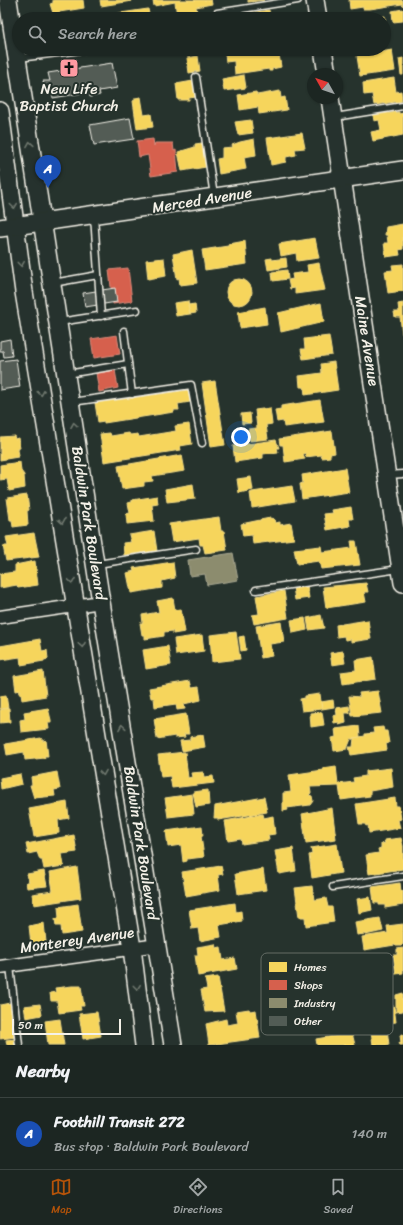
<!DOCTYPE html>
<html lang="en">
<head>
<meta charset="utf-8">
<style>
  body { margin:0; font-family:Sriracha,sans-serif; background:#29322f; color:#f1f3f6 }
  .compass { position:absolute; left:307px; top:68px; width:36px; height:36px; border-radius:50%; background:#1c2622; box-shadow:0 1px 3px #0004; rotate:310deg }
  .scale { position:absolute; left:12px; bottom:10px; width:109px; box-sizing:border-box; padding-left:4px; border:2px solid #f4f1e8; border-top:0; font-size:11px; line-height:14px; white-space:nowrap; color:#f4f1e8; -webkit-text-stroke:3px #26332d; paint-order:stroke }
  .you { position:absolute; left:241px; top:437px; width:14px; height:14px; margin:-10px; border:3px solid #fff; border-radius:50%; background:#1a73e8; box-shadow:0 0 0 6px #1a73e833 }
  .badge { display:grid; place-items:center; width:26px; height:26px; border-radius:50%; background:#b45309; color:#fff; font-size:13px; font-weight:700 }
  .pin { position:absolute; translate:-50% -33px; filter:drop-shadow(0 1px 2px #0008) }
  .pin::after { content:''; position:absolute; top:21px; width:14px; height:12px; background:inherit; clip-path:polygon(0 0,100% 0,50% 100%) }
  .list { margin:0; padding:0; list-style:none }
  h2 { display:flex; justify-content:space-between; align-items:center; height:52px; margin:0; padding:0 16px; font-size:17px }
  h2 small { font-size:13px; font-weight:400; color:#a0a5a5 }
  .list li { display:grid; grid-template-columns:26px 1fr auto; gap:12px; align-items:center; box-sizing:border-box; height:72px; padding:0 16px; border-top:1px solid #3a4340 }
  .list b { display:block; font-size:15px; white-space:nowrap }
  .list p { margin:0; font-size:13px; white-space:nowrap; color:#a0a5a5 }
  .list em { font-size:13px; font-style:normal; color:#a0a5a5 }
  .icon { flex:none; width:22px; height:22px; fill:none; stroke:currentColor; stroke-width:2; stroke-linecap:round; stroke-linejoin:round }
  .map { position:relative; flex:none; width:403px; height:1045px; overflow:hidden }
  .search { position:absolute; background:#1c2622; box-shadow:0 1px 3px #0004; left:12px; right:12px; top:12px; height:44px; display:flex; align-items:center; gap:10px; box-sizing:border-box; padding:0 14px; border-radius:22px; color:#a0a5a5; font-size:15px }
  .sheet { height:124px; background:#1c2622 }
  nav { display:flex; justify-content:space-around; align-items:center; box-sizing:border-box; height:56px; border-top:1px solid #3a4340; background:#1c2622; font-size:11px; color:#a0a5a5 }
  nav a { display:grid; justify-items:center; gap:2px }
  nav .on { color:#b45309 }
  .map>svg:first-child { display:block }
  .homes { fill:#f6d55c; stroke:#f5dd86 }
  .shops { fill:#d6604d; stroke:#df8c7c }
  .industry { fill:#8c8c6e; stroke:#abaa93 }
  .building { fill:#525c55; stroke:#f4f1e8 }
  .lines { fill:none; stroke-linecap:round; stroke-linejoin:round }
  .lane-casing { stroke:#f4f1e8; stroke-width:9 }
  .street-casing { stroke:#f4f1e8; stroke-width:15 }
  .secondary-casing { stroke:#f4f1e8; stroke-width:20 }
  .lane { stroke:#26332d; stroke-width:6 }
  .street { stroke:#26332d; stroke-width:12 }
  .secondary { stroke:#26332d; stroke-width:17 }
  .oneway { stroke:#6e766e }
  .labels { text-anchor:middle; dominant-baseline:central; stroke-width:4; stroke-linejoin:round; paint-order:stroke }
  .poi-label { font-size:15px; fill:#f4f1e8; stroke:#26332d }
  .street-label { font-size:15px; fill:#f4f1e8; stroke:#26332d }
  .key { fill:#26332d; stroke:#646c65; stroke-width:1 }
  .key-label { font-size:11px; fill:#f4f1e8 }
</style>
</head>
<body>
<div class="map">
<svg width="403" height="1045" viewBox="0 0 403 1045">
  <rect width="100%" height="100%" fill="#26332d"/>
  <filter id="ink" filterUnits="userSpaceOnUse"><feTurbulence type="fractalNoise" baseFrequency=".025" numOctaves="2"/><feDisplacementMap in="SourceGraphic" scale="8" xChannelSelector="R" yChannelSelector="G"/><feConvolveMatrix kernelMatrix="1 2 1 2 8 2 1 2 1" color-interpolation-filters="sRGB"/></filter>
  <g filter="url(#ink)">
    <!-- homes -->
    <g class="homes">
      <path d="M53 0H83L84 8 53 13 50 4 53 3Z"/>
      <path d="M100 0H132V1L101 6Z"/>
      <path d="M153 0H211L212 4 196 7 197 12 177 16 175 2 154 6Z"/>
      <path d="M248 0H264L248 2Z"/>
      <path d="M349 0H403V6L402 4 370 9H363V7L350 9Z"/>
      <path d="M148 9 150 19H93V17Z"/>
      <path d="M403 9V21L393 22 392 11Z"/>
      <path d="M269 10 270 18 273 19H247L246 14Z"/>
      <path d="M385 16 387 34H384V19H365Z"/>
      <path d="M215 49H233L217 51Z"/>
      <path d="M274 49 275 55 279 54 281 67 272 69V71H269V69L235 74 234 61 226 62 225 54 250 50V52Z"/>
      <path d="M392 50 395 71 360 76 357 56Z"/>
      <path d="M198 56 200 71 189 73 187 58Z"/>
      <path d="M403 58V75H401L399 59Z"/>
      <path d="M244 75 246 88 224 91 222 79Z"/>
      <path d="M394 78 396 92 401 91 402 101 374 105 372 94 364 95 363 83Z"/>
      <path d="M193 81 196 97 189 98V100H178L176 84Z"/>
      <path d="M280 91 281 98 285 97 287 110 259 114 258 107 240 110 238 95 256 92 257 95Z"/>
      <path d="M141 97 144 115 151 114 153 127 137 129 133 101 135 100V98Z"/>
      <path d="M399 112V114L403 113V135L373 141 371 132 381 130 379 120 374 121 373 115Z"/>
      <path d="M251 120 253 133 238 135 235 122Z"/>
      <path d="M302 133 305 148 295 149 296 155 286 157V162L271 165 267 138Z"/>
      <path d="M254 139 256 155 244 157 246 169 219 174 217 159 222 158V148L233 147 232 145 240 142Z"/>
      <path d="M202 143 206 167 182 171 178 152 195 147V144Z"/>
      <path d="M403 224V249L399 250 400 255 386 257 384 243H388L387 235H385L386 227Z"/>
      <path d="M315 238 319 258 297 261 296 253 281 256 279 244Z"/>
      <path d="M245 241 247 264 205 270 202 250 228 246 229 244Z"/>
      <path d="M192 250 197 283 180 285 179 278 177 279 173 254Z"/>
      <path d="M164 258 166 276 148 279 146 260Z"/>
      <path d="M272 258V260L286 258 287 267 268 270 266 259Z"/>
      <path d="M319 263 325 290 295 294V288L290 289 288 280 293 279 292 274 308 272 307 265Z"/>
      <path d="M403 264V291L388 293 385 271 393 270 392 265Z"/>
      <path d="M287 270 288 279 273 281 272 272Z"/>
      <circle cx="239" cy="292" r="13"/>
      <path d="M188 301 190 314 176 316 174 303Z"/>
      <path d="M321 303 324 322 281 332 278 313Z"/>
      <path d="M403 303V334H402L400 317H395L394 312H399L398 304Z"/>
      <path d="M195 304 196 313 190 314 188 305Z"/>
      <path d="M265 307 267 324 240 328 238 312Z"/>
      <path d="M329 336 332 355 303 359 301 349H305L304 339Z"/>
      <path d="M334 362 338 390 305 395 304 387H300L299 376 322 373 321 364Z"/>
      <path d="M215 381 225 445 211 447 202 383Z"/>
      <path d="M189 390 190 402 178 404 179 410H174V412L104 423V421L98 422 95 403Z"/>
      <path d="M320 400 324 422 284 427 283 421 277 422 275 410 281 409V406Z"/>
      <path d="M270 408 272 424 266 425 268 439 250 441 248 429 257 428 255 410Z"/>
      <path d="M250 413 251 423 242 424 241 414Z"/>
      <path d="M189 424 192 444 180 446 181 450 104 462 100 434 110 433 111 436 129 433 130 435 138 434 139 437 176 431 175 426Z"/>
      <path d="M332 431 335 453 330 454V457L322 458 321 455 306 457 305 453 303 454 305 459 285 462 283 445H280L279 439Z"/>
      <path d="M14 436 15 439 18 438 20 448 16 449 18 450 19 455 18 457 0 460V437Z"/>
      <path d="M276 440 279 448H277L278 452 263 454V458L235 462 233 446Z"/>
      <path d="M182 455 185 471 152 476 153 481 144 482V486L122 489 118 466Z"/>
      <path d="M20 462 21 471 24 475 25 488 9 491 7 479 0 480V465Z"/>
      <path d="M345 468 349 492 302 499 300 484 303 483 302 475Z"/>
      <path d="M251 477 253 490 239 493 237 479Z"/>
      <path d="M193 484 195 499 167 502 165 489Z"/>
      <path d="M292 486 295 501 252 508 250 493 252 492Z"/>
      <path d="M27 495 29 510 27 511 28 525 13 527 12 520H10L7 498Z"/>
      <path d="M157 496 158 504 152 505 154 521 127 524 126 514 130 513 128 503 132 502V500Z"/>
      <path d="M351 507 353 519H349L350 526 327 530 324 514 333 513 332 510Z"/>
      <path d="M219 517 221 531H224L227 550 205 553 203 545H200L199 538 172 542 169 524Z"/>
      <path d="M270 518 274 519 275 523 280 522V525L291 523 294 539 253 544 252 535 243 536 241 524Z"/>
      <path d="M154 531 157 551 124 555 123 543 131 542 129 535Z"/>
      <path d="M34 533 39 557 6 561 3 546H8L6 537Z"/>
      <path d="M351 541H356L360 565 321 569 319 561 297 564 294 549 321 546 322 552 352 548Z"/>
      <path d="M35 561 38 585 18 588 17 585 0 588V574L15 572V565Z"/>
      <path d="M173 562 175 578 162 581V588L131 593 127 573 134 571 133 568Z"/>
      <path d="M366 583 368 592H364L366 602 326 608 323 587Z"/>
      <path d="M307 585 309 598 295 600 293 587Z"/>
      <path d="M284 591 288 618 254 624 252 615 259 614 256 596Z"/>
      <path d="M173 598 175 610 181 609 185 632 173 634V631L164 632V636L145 639V635H142L140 623H143L142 615 159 612 157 601Z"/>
      <path d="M321 615 324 628 309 630 307 618Z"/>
      <path d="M305 618 307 630 293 633 291 620Z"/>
      <path d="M368 620 371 639 351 642V639L345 640 344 636 337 637 336 625Z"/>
      <path d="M281 622 284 642 270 644 272 656 261 658 256 626Z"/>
      <path d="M236 632 240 659 212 662 210 635Z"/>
      <path d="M202 635 204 651 176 655 174 639Z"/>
      <path d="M244 636 246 650 241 651 239 637Z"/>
      <path d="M40 639 42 651 47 650 48 659 44 660V661L21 665 20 657 0 660V646Z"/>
      <path d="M168 646 171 665 146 669 143 650Z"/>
      <path d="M343 651 345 663 332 665 330 653Z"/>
      <path d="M373 657 376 679 343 684 341 672 356 670 355 660Z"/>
      <path d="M43 671 46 696 22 700 21 694H19L21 690 16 691 14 676Z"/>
      <path d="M190 681 192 688 199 687 201 700 184 704 185 709 177 710 176 704 155 707 154 698H151L149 688Z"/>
      <path d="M378 691 382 713 352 716 349 696 360 697 359 693Z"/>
      <path d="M320 694 322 709 302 711 300 699 305 698V696Z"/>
      <path d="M6 695 8 708 0 709V696Z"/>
      <path d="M333 700 334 707 322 709 321 702Z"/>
      <path d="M349 706 350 713H345L346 723 339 725V722L334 723 333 716 337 715 336 708Z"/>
      <path d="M9 708 10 722 0 723V710Z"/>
      <path d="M48 708 51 720V723H48L49 729 21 732 20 720 25 719 24 712Z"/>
      <path d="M322 712 324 725 311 727 310 713Z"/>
      <path d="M186 714 189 734H184L185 737 175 738V736L157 739 154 719Z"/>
      <path d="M359 726 360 737 351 739 347 749 334 751 332 738 336 737 335 729Z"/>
      <path d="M383 727 384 731H387L389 743 386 744 387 750 351 755 349 747H353L354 738 365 736V734L374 733 373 728Z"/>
      <path d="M203 735 205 747 182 751 180 741 190 740V737Z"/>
      <path d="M41 738 43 741 46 740 48 756H44L45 758 25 760 24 752 7 755 5 744Z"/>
      <path d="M185 752 188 778 192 777 191 773 203 772 204 777 213 776 214 783 172 788 170 776 161 777 158 755Z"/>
      <path d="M336 766 338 784 354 782 353 778 366 776V771L391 768 393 787 370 791V796L341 800 339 786 310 787 311 793 309 795 312 796 313 801 310 805 287 808 288 810 283 811V793L291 792 289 775 323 770V768Z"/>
      <path d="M57 772 60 789 54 790 55 796 34 798 30 785H32L31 777Z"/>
      <path d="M20 774 22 784 1 789 0 778Z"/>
      <path d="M208 790 209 805 196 807 193 792Z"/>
      <path d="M192 794 194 814 168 817 165 798Z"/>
      <path d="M264 797 267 812 218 820V818H214L215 806Z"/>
      <path d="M395 798 396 806H399L401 819 398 820 400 828 369 833 368 825 366 826 365 824H359L356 804Z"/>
      <path d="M67 802 69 818 58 820 59 833 34 837 29 809Z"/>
      <path d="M332 808 336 839 306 843 302 814Z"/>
      <path d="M263 814 264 818 273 816 275 834 268 835 269 840 242 844 241 839 228 841 225 821Z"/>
      <path d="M202 826 203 836H201L204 857 187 859V861L183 862 181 845 168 847 166 831Z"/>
      <path d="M74 835 77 852 62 854 64 866 44 869 42 860H40L37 852 28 854 26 844Z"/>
      <path d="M401 838 403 846V869L369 874 366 855 379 853 378 849 381 848V844L385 843 384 840Z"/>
      <path d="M337 844 341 873 312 878 309 855 312 854 311 848Z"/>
      <path d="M293 848 296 871 279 874 275 851Z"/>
      <path d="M221 866 223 874 218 875 220 890 186 896 182 872Z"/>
      <path d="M77 867 81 898 34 905 32 894 53 891 50 872Z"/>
      <path d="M263 869 266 890 238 894 235 874Z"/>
      <path d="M44 871 47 886 27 888 26 882H29L27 874Z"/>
      <path d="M400 883 401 891H403V905L385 908V905H379V903H374L372 887Z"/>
      <path d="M312 886 314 900 326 898 328 907H332L334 922 306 926 305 917H299L295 888Z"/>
      <path d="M370 897 372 910 359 913 357 899Z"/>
      <path d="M235 903 236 912 241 911 242 921 219 925 221 937 200 941 198 928 192 929 189 910Z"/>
      <path d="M78 904 82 932 62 935 61 926H56L55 919 59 918 58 907Z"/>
      <path d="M380 918 383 931 365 935V934L357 935 355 922Z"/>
      <path d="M44 923 46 942 31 944 29 926Z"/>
      <path d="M403 924V944L401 946H396L395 945 364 950 362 937 388 933 387 926Z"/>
      <path d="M215 944 216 948 221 947 223 960 235 958 237 969 198 976 195 955H198L197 947Z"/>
      <path d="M403 948V973L396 974 393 955H397V949Z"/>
      <path d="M218 977 224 1011 205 1012 201 990 207 989 205 979Z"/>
      <path d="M72 986H81L84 1006H80L81 1010 59 1013 57 1001H51L50 993 56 992 55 988Z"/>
      <path d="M403 993V1011L396 1012V995Z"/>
      <path d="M10 1003 16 1037 0 1039V1005Z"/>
      <path d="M40 1004 42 1015 26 1018 24 1006Z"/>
      <path d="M394 1006 396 1022 380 1024 378 1009Z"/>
      <path d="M249 1009 250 1011 256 1010 260 1038 209 1045 206 1024 226 1019 227 1025 238 1023 236 1011Z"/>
      <path d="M97 1012 101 1036 83 1039 79 1014Z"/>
      <path d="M60 1019 64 1045H48L45 1021Z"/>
      <path d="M387 1029 389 1045H373L371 1031Z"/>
      <path d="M352 1033 355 1045H317L316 1039Z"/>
      <path d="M403 1034V1045H400L399 1043H401L400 1035Z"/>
      <path d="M16 1039 17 1045H7L6 1040Z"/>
    </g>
    <!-- shops -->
    <g class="shops">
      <path d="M153 139 154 146 155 143H173L174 151 176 150 178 172 151 176 148 155 139 157 137 141Z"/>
      <path d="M128 268 132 301 113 304 109 270Z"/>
      <path d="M117 335 120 354 94 358 91 339Z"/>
      <path d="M115 370 118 388 99 392 96 373Z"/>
    </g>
    <!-- industry -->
    <path class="industry" d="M233 553 238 580 207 585 205 574 190 576 188 560Z"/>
    <!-- building -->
    <g class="building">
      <path d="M112 63 117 88 99 91 100 95 90 97 89 92 53 98 51 90 45 91 43 81H50L48 73Z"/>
      <path d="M130 118 134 139 94 145 90 125Z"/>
      <path d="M115 288 117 302 85 307 83 293Z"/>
      <path d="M10 339 12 356 4 357 3 351H0V341Z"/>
      <path d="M16 359 20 387 0 390V361Z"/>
    </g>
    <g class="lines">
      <!-- lane casing -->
      <g class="lane-casing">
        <g id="lane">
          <path d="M217 13 298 0"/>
          <path d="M19 58 89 49"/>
          <path d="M196 77 214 196"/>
          <path d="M335 117 403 106"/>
          <path d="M94 216 101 316"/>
          <path d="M53 283 98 275"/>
          <path d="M59 322 137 310"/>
          <path d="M124 331 132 394"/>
          <path d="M67 374 128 364"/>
          <path d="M72 402 191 385 202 443"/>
          <path d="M388 475 403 474"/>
          <path d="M97 564 196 549"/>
          <path d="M256 590 399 569"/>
          <path d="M333 887 403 876"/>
          <path d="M10 966 19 1045"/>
        </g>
      </g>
      <!-- street casing -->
      <g class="street-casing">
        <g id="street">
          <path d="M0 617 101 602"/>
          <path d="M0 967 158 945"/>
        </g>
      </g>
      <!-- secondary casing -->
      <g class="secondary-casing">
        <g id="secondary">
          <path d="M8 0 101 602 173 1045"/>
          <path d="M315 0 318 19"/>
          <path d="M323 49 327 74"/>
          <path d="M330 98 403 583"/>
          <path d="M0 111 24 292 132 948 144 1045"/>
          <path d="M0 228 403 170"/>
        </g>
      </g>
      <!-- lane -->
      <use href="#lane" class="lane"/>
      <!-- street -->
      <use href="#street" class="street"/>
      <!-- secondary -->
      <use href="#secondary" class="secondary"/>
    </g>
    <!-- one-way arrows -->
    <defs><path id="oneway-chevron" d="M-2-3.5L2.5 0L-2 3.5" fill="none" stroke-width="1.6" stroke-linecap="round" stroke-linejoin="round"/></defs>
    <g class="oneway">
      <use href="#oneway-chevron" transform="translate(30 144) rotate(-99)"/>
      <use href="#oneway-chevron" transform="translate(14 206) rotate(82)"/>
      <use href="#oneway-chevron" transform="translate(21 264) rotate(83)"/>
      <use href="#oneway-chevron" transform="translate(41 393) rotate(81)"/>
      <use href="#oneway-chevron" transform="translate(74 425) rotate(-99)"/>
      <use href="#oneway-chevron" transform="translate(62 521) rotate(81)"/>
      <use href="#oneway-chevron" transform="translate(72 581) rotate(81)"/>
      <use href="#oneway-chevron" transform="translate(82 645) rotate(81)"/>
      <use href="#oneway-chevron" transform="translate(122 727) rotate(-99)"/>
      <use href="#oneway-chevron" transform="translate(103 773) rotate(81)"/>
      <use href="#oneway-chevron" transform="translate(137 987) rotate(83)"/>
    </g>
  </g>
  <!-- icons -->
  <defs>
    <g id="church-square" transform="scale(1)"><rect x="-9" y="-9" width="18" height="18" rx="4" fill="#ff9aa2" stroke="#26332d"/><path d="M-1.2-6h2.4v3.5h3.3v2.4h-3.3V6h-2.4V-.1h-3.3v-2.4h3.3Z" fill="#111"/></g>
  </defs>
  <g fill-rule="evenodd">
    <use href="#church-square" x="69" y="68"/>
  </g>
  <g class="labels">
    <!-- poi labels -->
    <g class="poi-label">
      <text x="69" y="89">New Life<tspan x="69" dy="17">Baptist Church</tspan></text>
    </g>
    <!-- street labels -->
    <g class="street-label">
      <text transform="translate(202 200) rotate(-9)">Merced Avenue</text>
      <text transform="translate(367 341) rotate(81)">Maine Avenue</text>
      <text transform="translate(89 523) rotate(81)">Baldwin Park Boulevard</text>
      <text transform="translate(141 843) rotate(81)">Baldwin Park Boulevard</text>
      <text transform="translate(77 940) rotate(-8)">Monterey Avenue</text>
    </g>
  </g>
  <!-- legend -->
  <rect x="261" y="953" width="132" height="82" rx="6" class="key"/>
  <rect x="269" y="962" width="18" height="10" fill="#f6d55c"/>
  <rect x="269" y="980" width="18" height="10" fill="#d6604d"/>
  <rect x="269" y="998" width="18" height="10" fill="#8c8c6e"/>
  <rect x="269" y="1016" width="18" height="10" fill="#525c55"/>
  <g class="key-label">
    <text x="294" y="971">Homes</text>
    <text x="294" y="989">Shops</text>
    <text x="294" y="1007">Industry</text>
    <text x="294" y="1025">Other</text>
  </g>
</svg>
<svg class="compass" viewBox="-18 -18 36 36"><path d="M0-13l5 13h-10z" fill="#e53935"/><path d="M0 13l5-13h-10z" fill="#a0a5a5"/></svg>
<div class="scale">50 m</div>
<div class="you"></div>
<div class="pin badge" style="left:48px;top:188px;background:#1a4fb4">A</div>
<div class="search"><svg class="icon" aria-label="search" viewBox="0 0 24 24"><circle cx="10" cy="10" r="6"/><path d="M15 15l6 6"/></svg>Search here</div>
</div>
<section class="sheet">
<h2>Nearby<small></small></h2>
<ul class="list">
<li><span class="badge" style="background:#1a4fb4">A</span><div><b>Foothill Transit 272</b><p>Bus stop · Baldwin Park Boulevard</p></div><em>140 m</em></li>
</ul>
</section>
<nav>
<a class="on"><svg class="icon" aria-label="map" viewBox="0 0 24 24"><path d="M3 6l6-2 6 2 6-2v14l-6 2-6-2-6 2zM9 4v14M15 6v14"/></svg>Map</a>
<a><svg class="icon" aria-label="directions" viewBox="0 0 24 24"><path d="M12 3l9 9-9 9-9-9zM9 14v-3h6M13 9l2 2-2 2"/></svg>Directions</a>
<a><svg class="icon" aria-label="saved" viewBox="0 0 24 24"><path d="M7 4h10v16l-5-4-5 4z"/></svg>Saved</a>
</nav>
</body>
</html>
